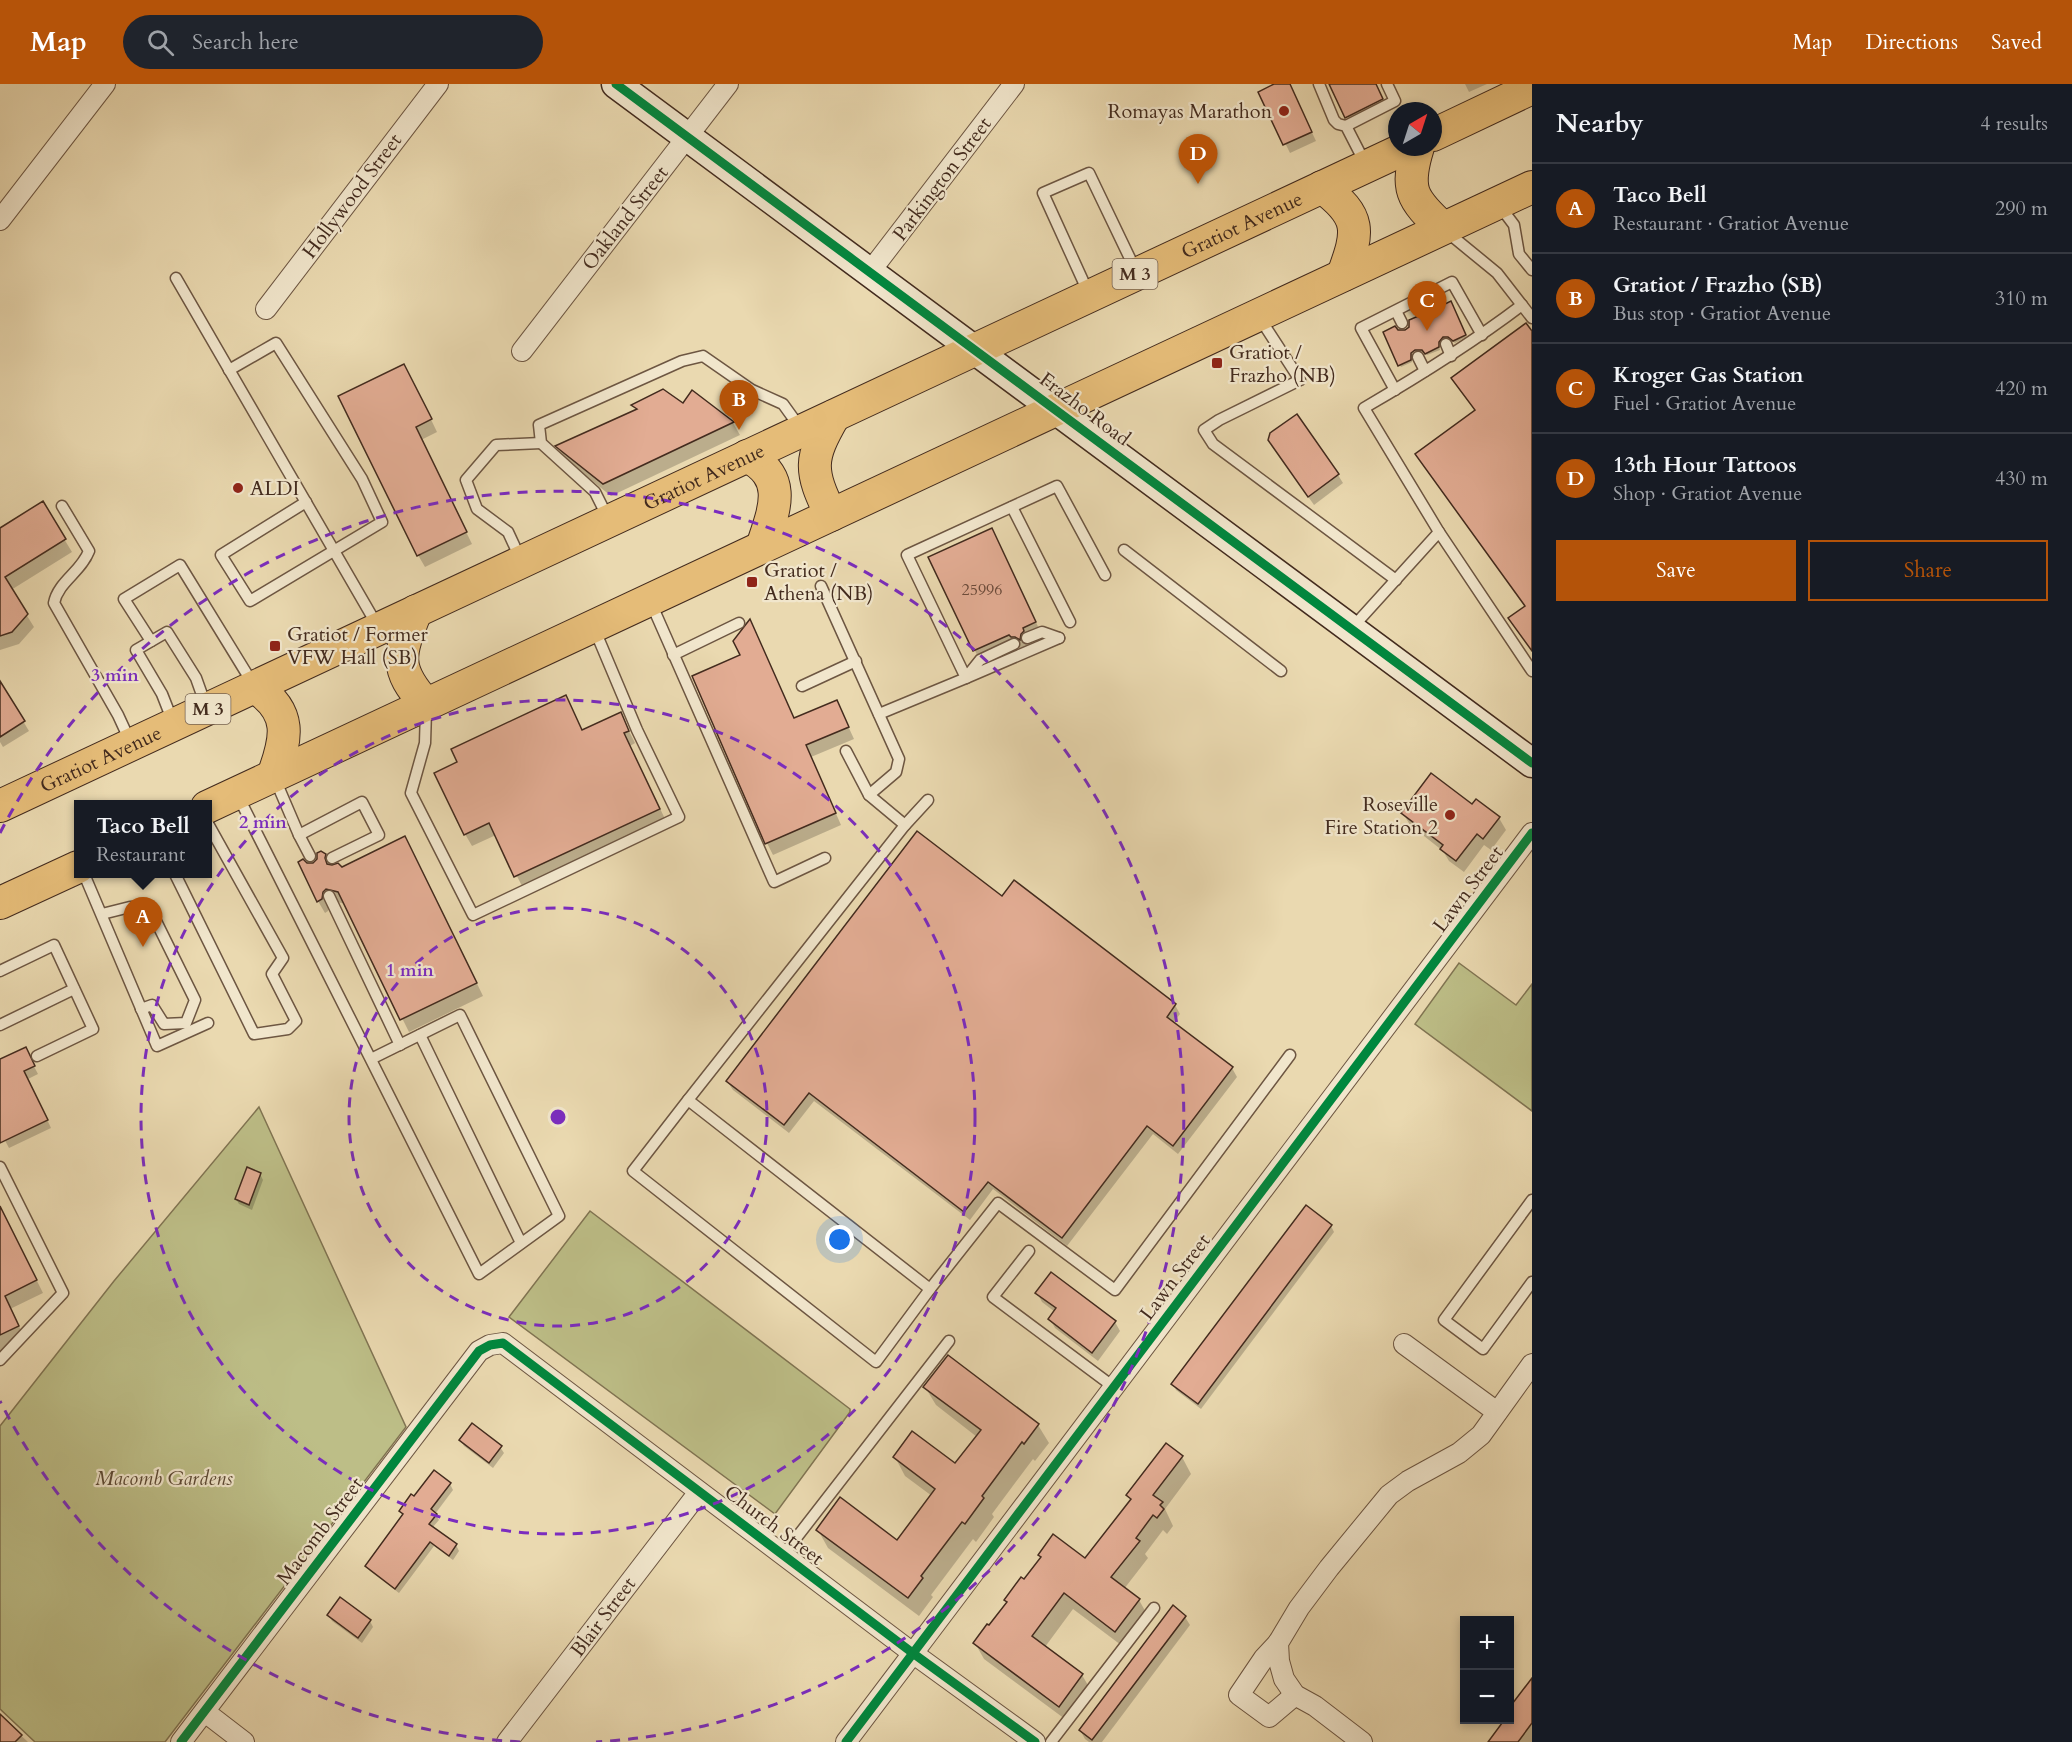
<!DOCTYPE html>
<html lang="en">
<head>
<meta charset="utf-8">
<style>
  body { margin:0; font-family:Cardo,serif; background:#20242c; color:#f1f3f6 }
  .controls { position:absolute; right:18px; bottom:18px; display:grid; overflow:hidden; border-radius:0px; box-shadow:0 3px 9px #0003 }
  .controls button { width:54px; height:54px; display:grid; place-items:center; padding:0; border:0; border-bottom:2px solid #363941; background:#171b24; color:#f1f3f6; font:30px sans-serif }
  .compass { position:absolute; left:1388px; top:18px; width:54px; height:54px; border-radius:50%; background:#171b24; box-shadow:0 3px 9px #0003; rotate:39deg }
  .you { position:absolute; left:840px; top:1156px; width:21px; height:21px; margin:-15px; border:4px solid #fff; border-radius:50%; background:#1a73e8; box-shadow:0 0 0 9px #1a73e833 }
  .badge { display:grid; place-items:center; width:39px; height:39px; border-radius:50%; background:#b45309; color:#fff; font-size:20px; font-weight:700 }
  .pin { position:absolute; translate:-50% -50px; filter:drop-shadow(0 2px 3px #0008) }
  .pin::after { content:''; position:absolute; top:32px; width:21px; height:18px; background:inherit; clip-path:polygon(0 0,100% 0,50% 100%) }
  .popup { position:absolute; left:74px; top:716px; width:138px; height:78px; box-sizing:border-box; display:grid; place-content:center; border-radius:0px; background:#171b24; filter:drop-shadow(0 2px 4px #0005); font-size:20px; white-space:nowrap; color:#9ea1a6 }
  .popup b { font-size:22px; color:#f1f3f6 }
  .popup::after { content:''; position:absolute; left:50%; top:100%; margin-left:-12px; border:12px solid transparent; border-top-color:#171b24 }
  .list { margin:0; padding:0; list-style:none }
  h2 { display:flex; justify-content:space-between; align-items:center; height:78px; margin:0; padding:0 24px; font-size:26px }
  h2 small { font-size:20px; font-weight:400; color:#9ea1a6 }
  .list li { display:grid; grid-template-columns:39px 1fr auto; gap:18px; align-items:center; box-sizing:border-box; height:90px; padding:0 24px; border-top:2px solid #363941 }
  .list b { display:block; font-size:22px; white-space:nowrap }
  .list p { margin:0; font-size:20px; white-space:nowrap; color:#9ea1a6 }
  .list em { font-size:20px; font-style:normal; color:#9ea1a6 }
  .actions { display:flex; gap:12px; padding:18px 24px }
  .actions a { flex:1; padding:14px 0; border:2px solid #b45309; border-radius:0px; text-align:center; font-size:21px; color:#b45309 }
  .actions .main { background:#b45309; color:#fff }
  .icon { flex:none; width:33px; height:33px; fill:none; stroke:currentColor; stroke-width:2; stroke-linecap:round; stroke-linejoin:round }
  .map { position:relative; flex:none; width:1532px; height:1658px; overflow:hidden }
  header { display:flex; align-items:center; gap:36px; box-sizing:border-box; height:84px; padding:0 30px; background:#b45309; color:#fff }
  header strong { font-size:28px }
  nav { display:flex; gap:33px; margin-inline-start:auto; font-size:21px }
  .search { width:420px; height:54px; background:#20242c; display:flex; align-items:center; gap:15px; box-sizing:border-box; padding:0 21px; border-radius:33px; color:#9ea1a6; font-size:22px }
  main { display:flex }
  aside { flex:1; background:#171b24 }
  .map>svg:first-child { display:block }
  .green { fill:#bdbe87; stroke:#807452; stroke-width:1.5 }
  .shadow { fill:#0003 }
  .building { fill:#e2ac93; stroke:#432b1e; stroke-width:1.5 }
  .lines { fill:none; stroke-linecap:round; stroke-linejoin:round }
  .lane-casing { stroke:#6d5642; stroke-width:13 }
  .street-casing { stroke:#6d5642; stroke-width:22 }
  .secondary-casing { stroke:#432b1e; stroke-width:31 }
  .primary-casing { stroke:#432b1e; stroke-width:34 }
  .lane { stroke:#f1e6cc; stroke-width:10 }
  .street { stroke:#f1e6cc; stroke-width:20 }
  .secondary { stroke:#f1e6cc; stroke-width:28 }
  .primary { stroke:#e5bc78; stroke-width:32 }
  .cycleway-casing { stroke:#f1e6cc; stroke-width:13 }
  .cycleway { stroke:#00873e; stroke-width:9 }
  .ring { fill:none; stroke:#7b2cbf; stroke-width:3; stroke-dasharray:10 8 }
  .poi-dot { fill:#8f2418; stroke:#f1e6cc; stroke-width:2 }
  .labels { text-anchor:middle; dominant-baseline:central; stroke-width:4.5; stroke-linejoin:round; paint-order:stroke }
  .number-label { font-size:16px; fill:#6b4b3b }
  .shield { fill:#f1e6cc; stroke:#776352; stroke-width:1.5 }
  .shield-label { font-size:18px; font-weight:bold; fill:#432b1e }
  .poi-label { font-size:20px; fill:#432b1e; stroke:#f1e6cc; text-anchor:start }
  .street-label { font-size:20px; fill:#432b1e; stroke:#f1e6cc }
  .park-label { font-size:20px; font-style:italic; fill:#5b4833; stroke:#f1e6cc }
  .centre { fill:#7b2cbf; stroke:#f1e6cc; stroke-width:3 }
  .ring-label { font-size:18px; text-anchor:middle; font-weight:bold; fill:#7b2cbf; stroke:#f1e6cc; stroke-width:4.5; stroke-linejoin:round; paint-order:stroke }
</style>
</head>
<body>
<header>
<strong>Map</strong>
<div class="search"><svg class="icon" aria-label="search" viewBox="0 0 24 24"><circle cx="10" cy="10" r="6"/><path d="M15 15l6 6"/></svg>Search here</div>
<nav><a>Map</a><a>Directions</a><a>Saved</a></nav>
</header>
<main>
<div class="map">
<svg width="1532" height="1658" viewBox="0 0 1532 1658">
  <rect width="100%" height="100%" fill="#ead9b0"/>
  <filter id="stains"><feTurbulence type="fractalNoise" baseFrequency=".00333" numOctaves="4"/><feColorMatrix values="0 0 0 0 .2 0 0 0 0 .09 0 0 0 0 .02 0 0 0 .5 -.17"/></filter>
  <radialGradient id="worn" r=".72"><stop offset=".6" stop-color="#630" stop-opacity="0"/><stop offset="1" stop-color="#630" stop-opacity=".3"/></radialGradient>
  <!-- green -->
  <g class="green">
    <path d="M1459 879 1516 921 1532 900V1027L1415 940Z"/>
    <path d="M259 1023 406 1343 165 1658H35L0 1625V1342L114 1197Z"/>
    <path d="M590 1127 850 1325V1328L775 1430 509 1233Z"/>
  </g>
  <!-- shadow -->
  <g class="shadow">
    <path d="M1278 0H1289L1316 57 1290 69 1260 8Z"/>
    <path d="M1331 0H1375L1383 17 1349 35Z"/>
    <path d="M1465 0H1487L1469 8Z"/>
    <path d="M1450 219 1466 253 1455 259 1450 255H1444L1439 261 1440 266 1427 271 1424 268H1417L1412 272V278L1401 283 1385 249 1405 247 1428 236 1434 235Z"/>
    <path d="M411 294 437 348 421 356 472 460 425 483 418 471Z"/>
    <path d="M692 309 733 339 740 351 611 412 564 374 557 362 637 327 633 321 683 322Z"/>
    <path d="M1275 365 1338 391 1343 399 1314 421Z"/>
    <path d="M42 419 72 468 11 506 34 543 19 560 0 566V445Z"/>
    <path d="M998 458 1042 551 1028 557 1030 560 1023 564 1019 565 1018 562 981 579 930 474Z"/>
    <path d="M750 537 795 636 837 618 854 655 811 673 841 741 773 771 767 759 742 572Z"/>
    <path d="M3 604 29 647 3 663 0 658V605Z"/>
    <path d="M620 629 635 659 630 662 666 737 523 804 496 751 472 762 465 750 583 647Z"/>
    <path d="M1472 722 1499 734 1506 746 1491 766 1484 761 1464 788 1449 777 1443 767 1410 741 1403 729Z"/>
    <path d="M412 766 483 912 409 948 345 820 334 817 329 821 328 827 325 829 318 817 306 780H313L325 771 332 783 342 784Z"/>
    <path d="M1002 814 1175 921 1180 930 1173 939 1232 984 1237 993 1178 1070 1153 1050 1067 1162 993 1105 970 1136 814 1017 789 1049 733 1006 727 997Z"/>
    <path d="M29 973 38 990 28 995 51 1044 9 1064 0 1047V977Z"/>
    <path d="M260 1090 263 1096 252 1126 239 1120 236 1115Z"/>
    <path d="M1306 1124 1331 1142 1334 1148 1201 1325 1176 1306 1173 1300Z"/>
    <path d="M0 1130 9 1141 43 1209 10 1225 25 1254 0 1267Z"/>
    <path d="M1037 1209 1115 1238 1120 1247 1098 1277 1055 1244 1050 1235 1055 1228 1042 1218Z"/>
    <path d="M925 1303 1038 1341 1049 1359 1035 1377 1033 1375 992 1430 994 1433 976 1458 973 1455 931 1511 933 1513 919 1532 828 1464 818 1446 898 1458 932 1412 905 1392 895 1373 956 1381 977 1353 936 1321Z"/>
    <path d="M461 1357 500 1363 504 1369 493 1384 464 1362Z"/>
    <path d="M1182 1373 1191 1390 1165 1425 1173 1442 1167 1450 1163 1446 1145 1470 1148 1474 1124 1505 1139 1516 1148 1532 1125 1564 1073 1525 1045 1563 1082 1591 1092 1608 1069 1638 984 1575 975 1559 990 1543 1007 1520 1005 1516 1024 1497 1041 1474 1040 1471 1086 1476 1131 1417 1128 1411Z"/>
    <path d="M450 1400 453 1406 435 1430 439 1436 432 1444 456 1461 459 1467 453 1476 434 1462 399 1509 370 1487 367 1482 404 1432 401 1427 415 1415Z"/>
    <path d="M341 1516 370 1537 373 1543 362 1559 332 1537 329 1531Z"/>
    <path d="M1185 1533 1190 1541 1102 1658H1089L1085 1655 1080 1646Z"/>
    <path d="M1532 1602V1658H1495L1510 1636Z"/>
    <path d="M0 1632 28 1658H0Z"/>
  </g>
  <!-- building -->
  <g class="building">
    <path d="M1274 0H1290L1312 48 1283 61 1258 8Z"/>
    <path d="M1329 0H1376L1383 15 1345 34Z"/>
    <path d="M1451 217 1466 251 1453 257 1448 253H1443L1439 258V263L1425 270 1422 266H1415L1411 269V276L1398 282 1383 248 1395 242 1398 246H1405L1409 243V236L1423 230 1429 234H1433L1437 228V224Z"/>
    <path d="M1526 239 1532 247V567L1508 534 1525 522 1415 370 1475 326 1451 294Z"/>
    <path d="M404 280 432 335 416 343 467 448 417 472 338 312Z"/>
    <path d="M663 305 683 319 692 306 734 338 603 400 555 362 637 325 631 321Z"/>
    <path d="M1297 330 1339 390 1308 413 1268 356 1270 349Z"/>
    <path d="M43 417 66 455 5 493 28 530 12 548 0 552V444Z"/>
    <path d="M992 444 1036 538 1023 544 1024 547 1021 550 1020 556 1015 553H1011L1009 551 973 567 928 473Z"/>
    <path d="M750 535 794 634 837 616 849 643 806 661 836 729 765 760 692 592 740 571 733 557Z"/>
    <path d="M0 597 25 637 0 653Z"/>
    <path d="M566 611 582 646 621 628 629 647 624 649 660 725 514 793 489 739 464 751 434 689 457 678 451 665Z"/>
    <path d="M1431 689 1472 720 1476 715 1500 733 1483 755 1477 750 1456 777 1440 765 1443 761 1401 729Z"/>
    <path d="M917 747 1002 812 1014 796 1176 920 1167 933 1233 983 1173 1062 1147 1042 1062 1154 988 1098 964 1128 809 1009 784 1041 726 997Z"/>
    <path d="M405 752 477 899 400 936 338 808 326 805 323 808 322 815 317 818 298 778 303 775 307 779H313L317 775V769L321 767 326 770 325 774 327 780 332 781 338 779 342 783Z"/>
    <path d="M26 963 35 982 24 987 48 1036 0 1059V975Z"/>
    <path d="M247 1083 261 1089 249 1121 235 1115Z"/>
    <path d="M1306 1121 1332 1141 1198 1320 1171 1300Z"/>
    <path d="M0 1122 37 1196 5 1212 19 1242 0 1251Z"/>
    <path d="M1051 1188 1116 1237 1092 1269 1048 1235 1056 1224 1035 1209Z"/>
    <path d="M948 1271 1039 1340 1024 1360 1022 1358 982 1412 984 1414 965 1440 962 1438 921 1492 923 1494 908 1514 816 1446 840 1413 897 1456 935 1405 893 1373 912 1347 955 1379 981 1346 923 1303Z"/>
    <path d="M472 1339 502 1362 489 1379 459 1356Z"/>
    <path d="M1166 1359 1183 1372 1153 1411 1163 1418 1160 1421 1164 1425 1157 1434 1153 1431 1136 1454 1140 1457 1111 1493 1140 1515 1115 1548 1064 1509 1032 1552 1083 1590 1059 1623 973 1559 987 1540 989 1541 1007 1518 1004 1516 1021 1493 1024 1495 1041 1473 1038 1471 1053 1450 1085 1474 1131 1415 1126 1411Z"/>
    <path d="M434 1386 451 1399 431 1425 437 1430 429 1440 457 1460 449 1472 430 1458 395 1505 365 1482 403 1430 399 1427 411 1410 414 1412Z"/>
    <path d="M340 1513 371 1536 358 1554 327 1531Z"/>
    <path d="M1173 1521 1186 1532 1092 1656 1079 1646Z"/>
    <path d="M1532 1594V1639L1518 1658H1488L1505 1635H1509V1624Z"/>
    <path d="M0 1630 22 1651 15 1658H0Z"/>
  </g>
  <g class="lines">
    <!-- lane casing -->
    <g class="lane-casing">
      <g id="lane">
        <path d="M1319 0 1334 36 1338 40 1346 42 1365 79"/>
        <path d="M1346 42 1395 17 1387 0"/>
        <path d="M1499 121 1514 141 1519 170 1532 186"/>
        <path d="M1447 148 1497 189 1532 234"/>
        <path d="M176 194 377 541"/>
        <path d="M1089 210 1043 109 1089 89 1136 187"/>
        <path d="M1424 213 1430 227"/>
        <path d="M1396 227 1402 239"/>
        <path d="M1259 233 1300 296 1219 336 1204 346 1213 360 1396 496"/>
        <path d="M1446 260 1451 272"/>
        <path d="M1418 273 1425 287"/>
        <path d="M229 286 276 259 362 395 382 438 250 517 221 471 306 418"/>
        <path d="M1395 306 1361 244 1452 198 1482 251"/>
        <path d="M62 422 89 467C81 488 58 498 54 519L118 631 130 657"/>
        <path d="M1012 423 1070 538"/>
        <path d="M609 436 595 408 541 359 539 341 682 277 703 272 752 306 783 320 801 345"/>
        <path d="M1439 448 1364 324C1419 292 1472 259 1522 221"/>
        <path d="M1124 466 1281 587"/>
        <path d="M521 476 508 448 477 425 466 396 496 361 541 359"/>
        <path d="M821 502 899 675 896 688 869 711 905 741"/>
        <path d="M651 519 774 798 825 774"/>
        <path d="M1352 544 1439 448 1532 587"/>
        <path d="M1027 554 1042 548 1059 554"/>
        <path d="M151 557 124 515 180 481 253 600"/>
        <path d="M673 571 739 539"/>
        <path d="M968 591 980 576 1014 560"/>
        <path d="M966 594 1059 554"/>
        <path d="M802 602 856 577"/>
        <path d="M426 626 425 659 411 709 473 831 679 733 637 646 594 544"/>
        <path d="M879 630 966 594 907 471 1057 402 1105 491"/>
        <path d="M173 638 162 610 136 566 167 548 196 594 206 622"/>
        <path d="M846 667 869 711"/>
        <path d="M275 695 299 751 362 718 379 751 332 774"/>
        <path d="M238 712 479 1190 559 1132 460 931 371 975"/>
        <path d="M928 716 905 741 688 1016 930 1205 998 1119 1115 1206 1290 971"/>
        <path d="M299 751 310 772"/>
        <path d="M84 790 157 962 208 939"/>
        <path d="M175 790 254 950 288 945 296 937 272 890 283 874 207 738"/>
        <path d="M329 812 400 961"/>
        <path d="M102 830 130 823H149L195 916 186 939 164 940 152 921 141 925"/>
        <path d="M0 887 54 861 93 945 37 972"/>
        <path d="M0 941 74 905"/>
        <path d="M420 951 521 1159"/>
        <path d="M688 1016 633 1087 876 1278 930 1205"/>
        <path d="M0 1083 63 1209 0 1276"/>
        <path d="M1532 1116 1444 1236 1483 1265 1532 1198"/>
        <path d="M1029 1167 993 1213 1115 1304"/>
        <path d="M783 1471 949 1257"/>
        <path d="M1051 1658 1154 1524"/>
      </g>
    </g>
    <!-- street casing -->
    <g class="street-casing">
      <g id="street">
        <path d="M0 136 105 0"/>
        <path d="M869 189 1014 0"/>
        <path d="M266 225 438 0"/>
        <path d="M522 267 728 0"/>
        <path d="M1404 1260 1497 1328"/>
        <path d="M1278 1559 1264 1574 1239 1611 1269 1633 1295 1611"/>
        <path d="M205 1628 244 1658"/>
        <path d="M181 1658 479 1267 490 1261 503 1259 914 1570 1035 1658"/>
        <path d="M507 1658 699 1408"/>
        <path d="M846 1658 1532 749"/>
        <path d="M1362 1658 1315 1622 1295 1611 1284 1595 1279 1577 1278 1559 1299 1524 1329 1484 1389 1411 1408 1397 1459 1369 1481 1351 1532 1280"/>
      </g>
    </g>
    <!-- secondary casing -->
    <g class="secondary-casing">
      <path id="secondary" d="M616 0C921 227 1228 452 1532 679"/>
    </g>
    <!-- primary casing -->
    <g class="primary-casing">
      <g id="primary">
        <path d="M1433 51 1532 4"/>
        <path d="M1418 63C1405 105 1411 115 1443 144"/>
        <path d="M1322 103C1362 133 1359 147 1343 191"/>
        <path d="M747 372C789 394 774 426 762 463"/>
        <path d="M831 431C809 386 809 375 834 332"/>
        <path d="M416 527C399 570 393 584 426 620"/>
        <path d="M255 603C293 628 287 654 273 692"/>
        <path id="s1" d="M0 722 1408 63"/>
        <path d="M207 723 1532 103"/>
        <path d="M0 819 78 783"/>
      </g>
    </g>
    <!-- lane -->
    <use href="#lane" class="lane"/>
    <!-- street -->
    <use href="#street" class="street"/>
    <!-- secondary -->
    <use href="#secondary" class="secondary"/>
    <!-- primary -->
    <use href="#primary" class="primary"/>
    <!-- cycleway casing -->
    <g class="cycleway-casing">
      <g id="cycleway">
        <path d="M616 0C921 227 1228 452 1532 679"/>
        <path d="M181 1658 479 1267 490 1261 503 1259 914 1570 1035 1658"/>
        <path d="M846 1658 1532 749"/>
      </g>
    </g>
    <!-- cycleway -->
    <use href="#cycleway" class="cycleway"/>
  </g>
  <!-- distance rings -->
  <g class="ring">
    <circle cx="558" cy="1033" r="209"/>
    <circle cx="558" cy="1033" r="417"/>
    <path d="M520 1658A626 626 0 0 1 0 1317M0 749A626 626 0 1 1 596 1658"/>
  </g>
  <!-- markers -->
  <g class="poi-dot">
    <circle cx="1284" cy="27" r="6"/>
    <rect x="1211" y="273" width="12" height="12" rx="3"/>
    <circle cx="238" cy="404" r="6"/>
    <rect x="746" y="492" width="12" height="12" rx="3"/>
    <rect x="269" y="556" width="12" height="12" rx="3"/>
    <circle cx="1450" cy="731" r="6"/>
  </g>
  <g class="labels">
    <!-- number labels -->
    <g class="number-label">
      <text x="982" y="506">25996</text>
    </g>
    <!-- shield labels -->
    <g class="shield">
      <rect x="1112.5" y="175" width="45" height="30" rx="4.5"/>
      <rect x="185.5" y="610" width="45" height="30" rx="4.5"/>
    </g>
    <g class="shield-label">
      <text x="1135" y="190">M 3</text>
      <text x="208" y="625">M 3</text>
    </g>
    <!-- poi labels -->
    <g class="poi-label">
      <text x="1272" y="27" text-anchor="end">Romayas Marathon</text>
      <text x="1229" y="268">Gratiot /<tspan x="1229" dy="23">Frazho (NB)</tspan></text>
      <text x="250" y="404">ALDI</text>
      <text x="764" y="486">Gratiot /<tspan x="764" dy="23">Athena (NB)</tspan></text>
      <text x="287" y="550">Gratiot / Former<tspan x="287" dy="23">VFW Hall (SB)</tspan></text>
      <text x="1438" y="720" text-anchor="end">Roseville<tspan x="1438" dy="23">Fire Station 2</tspan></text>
    </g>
    <!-- street labels -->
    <g class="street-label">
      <text transform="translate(942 95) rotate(-53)">Parkington Street</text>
      <text transform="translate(352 112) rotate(-53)">Hollywood Street</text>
      <text transform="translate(625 134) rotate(-52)">Oakland Street</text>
      <text stroke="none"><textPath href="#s1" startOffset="1371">Gratiot Avenue</textPath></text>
      <text transform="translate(1085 325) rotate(37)">Frazho Road</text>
      <text stroke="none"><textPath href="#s1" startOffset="777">Gratiot Avenue</textPath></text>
      <text stroke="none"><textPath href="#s1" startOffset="111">Gratiot Avenue</textPath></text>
      <text transform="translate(1468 805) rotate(-53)">Lawn Street</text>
      <text transform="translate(1175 1193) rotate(-53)">Lawn Street</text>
      <text transform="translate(774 1441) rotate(37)">Church Street</text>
      <text transform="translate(320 1447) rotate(-53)">Macomb Street</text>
      <text transform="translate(603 1533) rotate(-53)">Blair Street</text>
    </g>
    <!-- park labels -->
    <g class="park-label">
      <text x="164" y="1394">Macomb Gardens</text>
    </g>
  </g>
  <circle cx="558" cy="1033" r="9" class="centre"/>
  <g class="ring-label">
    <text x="115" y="597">3 min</text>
    <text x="263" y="744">2 min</text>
    <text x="410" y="892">1 min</text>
  </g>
  <rect width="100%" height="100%" filter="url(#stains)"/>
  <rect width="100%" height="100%" fill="url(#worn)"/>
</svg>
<div class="controls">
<button>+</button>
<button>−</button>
</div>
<svg class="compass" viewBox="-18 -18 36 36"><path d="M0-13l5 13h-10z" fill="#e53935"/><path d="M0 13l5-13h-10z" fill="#9ea1a6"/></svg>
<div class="you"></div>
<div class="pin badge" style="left:143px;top:863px">A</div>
<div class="popup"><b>Taco Bell</b>Restaurant</div>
<div class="pin badge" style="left:739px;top:346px">B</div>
<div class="pin badge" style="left:1427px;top:247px">C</div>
<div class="pin badge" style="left:1198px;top:100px">D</div>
</div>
<aside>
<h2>Nearby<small>4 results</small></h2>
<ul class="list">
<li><span class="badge">A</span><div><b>Taco Bell</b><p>Restaurant · Gratiot Avenue</p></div><em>290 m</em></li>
<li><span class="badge">B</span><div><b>Gratiot / Frazho (SB)</b><p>Bus stop · Gratiot Avenue</p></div><em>310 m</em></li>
<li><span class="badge">C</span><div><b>Kroger Gas Station</b><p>Fuel · Gratiot Avenue</p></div><em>420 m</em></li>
<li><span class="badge">D</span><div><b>13th Hour Tattoos</b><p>Shop · Gratiot Avenue</p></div><em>430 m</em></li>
</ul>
<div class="actions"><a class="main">Save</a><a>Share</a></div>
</aside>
</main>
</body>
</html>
